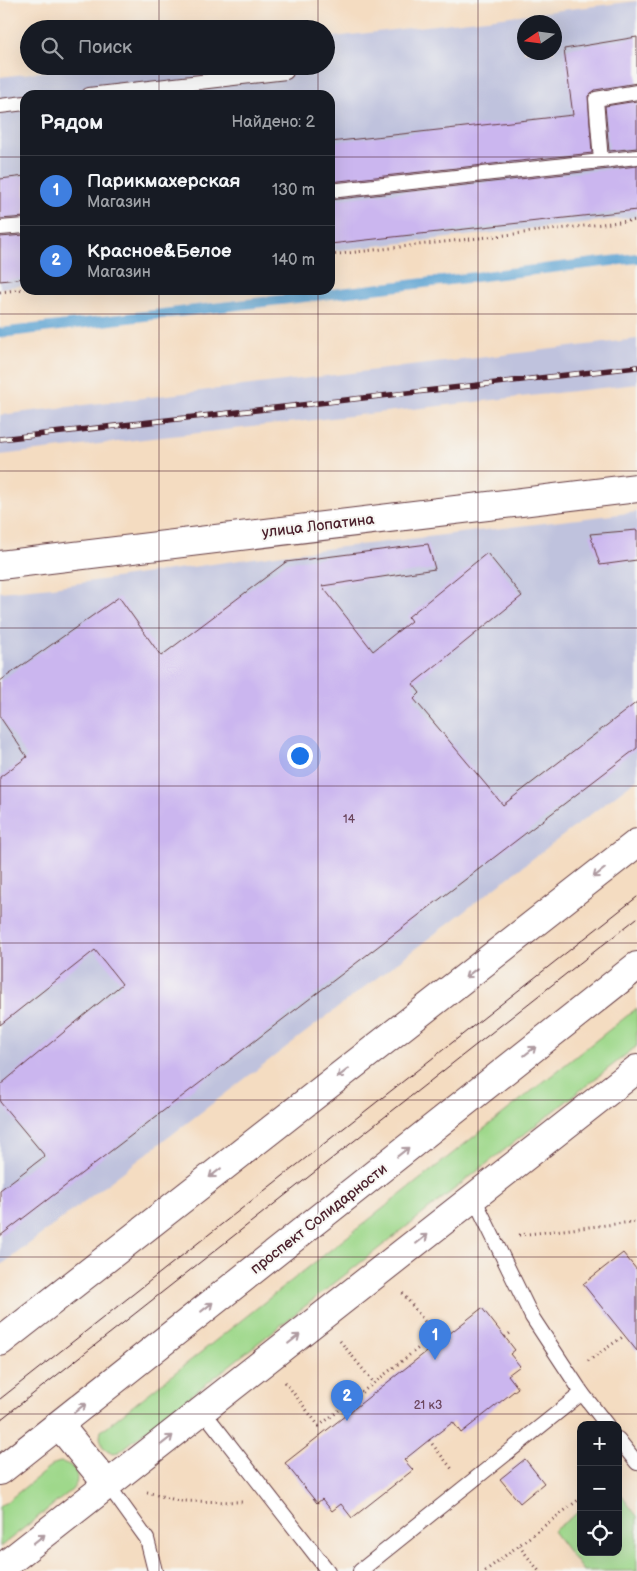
<!DOCTYPE html>
<html lang="ru">
<head>
<meta charset="utf-8">
<style>
  body { margin:0; font-family:"Balsamiq Sans",sans-serif; background:#20242c; color:#f1f3f6 }
  .controls { position:absolute; right:15px; bottom:15px; display:grid; overflow:hidden; border-radius:10px; box-shadow:0 5px 20px #0002 }
  .controls button { width:45px; height:45px; display:grid; place-items:center; padding:0; border:0; border-bottom:1px solid #363941; background:#171b24; color:#f1f3f6; font:25px sans-serif }
  .compass { position:absolute; left:517px; top:15px; width:45px; height:45px; border-radius:50%; background:#171b24; box-shadow:0 5px 20px #0002; rotate:257deg }
  .you { position:absolute; left:299px; top:755px; width:18px; height:18px; margin:-12px; border:4px solid #fff; border-radius:50%; background:#1a73e8; box-shadow:0 0 0 8px #1a73e833 }
  .badge { display:grid; place-items:center; width:32px; height:32px; border-radius:50%; background:#2563eb; color:#fff; font-size:16px; font-weight:700 }
  .pin { position:absolute; translate:-50% -41px; filter:drop-shadow(0 1px 2px #0008) }
  .pin::after { content:''; position:absolute; top:26px; width:18px; height:15px; background:inherit; clip-path:polygon(0 0,100% 0,50% 100%) }
  .list { margin:0; padding:0; list-style:none }
  h2 { display:flex; justify-content:space-between; align-items:center; height:65px; margin:0; padding:0 20px; font-size:21px }
  h2 small { font-size:16px; font-weight:400; color:#9ea1a6 }
  .list li { display:grid; grid-template-columns:32px 1fr auto; gap:15px; align-items:center; box-sizing:border-box; height:70px; padding:0 20px; border-top:1px solid #363941 }
  .list b { display:block; font-size:19px; white-space:nowrap }
  .list p { margin:0; font-size:16px; white-space:nowrap; color:#9ea1a6 }
  .list em { font-size:16px; font-style:normal; color:#9ea1a6 }
  .icon { flex:none; width:28px; height:28px; fill:none; stroke:currentColor; stroke-width:2; stroke-linecap:round; stroke-linejoin:round }
  .map { position:relative; flex:none; width:637px; height:1571px; overflow:hidden }
  .search { position:absolute; background:#171b24; box-shadow:0 5px 20px #0002; left:20px; top:20px; width:315px; height:55px; display:flex; align-items:center; gap:12px; box-sizing:border-box; padding:0 18px; border-radius:28px; color:#9ea1a6; font-size:19px }
  .panel { position:absolute; background:#171b24; box-shadow:0 5px 20px #0002; left:20px; top:90px; width:315px; height:205px; border-radius:15px }
  .map>svg:first-child { display:block }
  .industrial { fill:#bfc2dd; fill-rule:evenodd }
  .green { fill:#9fd88b; stroke:#747c5b }
  .lines { fill:none; stroke-linecap:round; stroke-linejoin:round }
  .stream { stroke:#5ba2d1; stroke-width:10 }
  .building { fill:#cbb6ef }
  .service-casing { stroke:#643b42; stroke-width:16 }
  .minor-casing { stroke:#643b42; stroke-width:30 }
  .secondary-casing { stroke:#643b42; stroke-width:30 }
  .path { stroke:#643b42; stroke-width:3; stroke-dasharray:1 4; stroke-linecap:butt }
  .service { stroke:#fff; stroke-width:14 }
  .minor { stroke:#fff; stroke-width:28 }
  .secondary { stroke:#fff; stroke-width:28 }
  .tram { stroke:#4a1f2b; stroke-width:1 }
  .rail-casing { stroke:#4a1f2b; stroke-width:5.5 }
  .rail { stroke:#f6f6f2; stroke-width:4; stroke-dasharray:11; stroke-linecap:butt }
  .oneway { stroke:#ae9aa0 }
  .grid { fill:none; stroke:#4a1f2b; stroke-width:1; stroke-opacity:0.55 }
  .labels { text-anchor:middle; dominant-baseline:central; stroke-width:4; stroke-linejoin:round; paint-order:stroke }
  .number-label { font-size:12px; fill:#6a455c }
  .street-label { font-size:15px; fill:#4a1f2b; stroke:#f6f6f2 }
</style>
</head>
<body>
<div class="map">
<svg width="637" height="1571" viewBox="0 0 637 1571">
  <rect width="100%" height="100%" fill="#f6f6f2"/>
  <filter id="ink" filterUnits="userSpaceOnUse"><feTurbulence type="fractalNoise" baseFrequency=".02" numOctaves="2"/><feDisplacementMap in="SourceGraphic" scale="10" xChannelSelector="R" yChannelSelector="G"/><feConvolveMatrix kernelMatrix="1 2 1 2 8 2 1 2 1" color-interpolation-filters="sRGB"/></filter>
  <filter id="wash" filterUnits="userSpaceOnUse"><feTurbulence type="fractalNoise" baseFrequency=".0096" numOctaves="4" result="noise"/><feDisplacementMap in="SourceGraphic" scale="20" xChannelSelector="R" yChannelSelector="G"/><feGaussianBlur stdDeviation="1.12" result="paint"/><feColorMatrix in="noise" values="0 0 0 0 0 0 0 0 0 0 0 0 0 0 0 0 0 1.4 0 .05"/><feComposite in="paint" operator="in"/></filter>
  <g filter="url(#wash)">
    <rect width="100%" height="100%" fill="#f4dcc1"/>
    <!-- industrial -->
    <g class="industrial">
      <path d="M637 1V217L330 251V95H25V285L0 288V77L89 66H326V38ZM524 22H554V52H524Z"/>
      <path d="M637 339V384L0 455V415Z"/>
      <path d="M637 512V779L0 1266V592L52 587 283 554Z"/>
    </g>
    <!-- green -->
    <g class="green">
      <path d="M637 1008V1046L119 1452 113 1453 103 1448 100 1437 101 1431Z"/>
      <path d="M60 1462C76 1464 82 1478 72 1490L0 1547V1507L54 1464Z"/>
      <path d="M618 1491 637 1516V1571H583L553 1531 581 1510V1552H618Z"/>
    </g>
    <g class="lines">
      <!-- stream -->
      <path class="stream" d="M0 333 637 258"/>
    </g>
    <g id="blocks">
      <!-- building -->
      <g class="building">
        <path d="M637 37V83L595 90 588 96 592 153 330 182V142L573 115 564 49Z"/>
        <path d="M637 101V148L609 151 605 106Z"/>
        <path d="M637 166V210L330 244V200Z"/>
        <path d="M25 176V217L0 219V179Z"/>
        <path d="M25 235V278L0 281V237Z"/>
        <path d="M637 530V560L600 565 590 534Z"/>
        <path d="M428 544 435 569 322 586 373 651 411 621 408 617 487 553 522 596 413 684 420 693 414 699 503 805 637 702V748L0 1236V1190L45 1156 0 1102V1085L122 984 95 950 0 1025V777L27 757 0 717V681L119 597 161 656 286 562Z"/>
        <path d="M623 1253 637 1270V1351L583 1284Z"/>
        <path d="M482 1308 515 1350 510 1354 520 1366 508 1375 518 1388 461 1433 453 1422 429 1440 404 1460 413 1470 352 1518 341 1504 332 1511 322 1499 317 1503 285 1463Z"/>
        <path d="M525 1459 544 1483 520 1503 500 1479Z"/>
      </g>
    </g>
  </g>
  <g filter="url(#ink)">
    <use href="#blocks" fill-opacity="0" stroke="#643b42" stroke-width="1"/>
    <g class="lines">
      <!-- service casing -->
      <g class="service-casing">
        <g id="service">
          <path d="M89 95 286 72"/>
          <path d="M0 106 25 103"/>
          <path d="M601 161 596 99 637 92"/>
          <path d="M330 191 637 157"/>
          <path d="M0 228 25 226"/>
          <path d="M474 1198 532 1317 582 1393 607 1425"/>
          <path d="M203 1411 328 1571"/>
          <path d="M618 1439 637 1463"/>
          <path d="M108 1485 147 1539 155 1571"/>
          <path d="M360 1571 582 1393"/>
        </g>
      </g>
      <!-- minor casing -->
      <g class="minor-casing">
        <g id="minor">
          <path d="M0 565 637 488"/>
          <path d="M59 1425 108 1485"/>
          <path d="M0 1569 637 1069"/>
        </g>
      </g>
      <!-- secondary casing -->
      <g class="secondary-casing">
        <g id="secondary">
          <path d="M0 1342 637 843"/>
          <path d="M0 1471 637 966"/>
        </g>
      </g>
      <!-- path -->
      <g class="path">
        <path d="M330 255 637 220"/>
        <path d="M0 292 25 289"/>
        <path d="M519 1235 633 1222 637 1223"/>
        <path d="M505 1337 513 1331"/>
        <path d="M340 1341 374 1383"/>
        <path d="M588 1361 624 1336"/>
        <path d="M285 1382 319 1426 435 1335 401 1291"/>
        <path d="M429 1440 452 1469"/>
        <path d="M147 1492 179 1501 244 1502"/>
        <path d="M519 1546 539 1571"/>
        <path d="M485 1571 581 1498"/>
      </g>
      <!-- service -->
      <use href="#service" class="service"/>
      <!-- minor -->
      <use href="#minor" class="minor"/>
      <!-- secondary -->
      <use href="#secondary" class="secondary"/>
      <!-- tram -->
      <g class="tram">
        <path d="M0 1399 637 897"/>
        <path d="M0 1420 637 918"/>
      </g>
      <!-- rail casing -->
      <g class="rail-casing">
        <path id="rail" d="M0 439 637 367"/>
      </g>
      <!-- rail -->
      <use href="#rail" class="rail"/>
    </g>
    <!-- one-way arrows -->
    <defs><path id="oneway-shaft" d="M-6 0H5M1.5-3L5.5 0L1.5 3" fill="none" stroke-width="1.6" stroke-linecap="round" stroke-linejoin="round" transform="scale(1.25)"/></defs>
    <g class="oneway">
      <use href="#oneway-shaft" transform="translate(599 873) rotate(142)"/>
      <use href="#oneway-shaft" transform="translate(471 973) rotate(142)"/>
      <use href="#oneway-shaft" transform="translate(530 1051) rotate(-38)"/>
      <use href="#oneway-shaft" transform="translate(343 1073) rotate(142)"/>
      <use href="#oneway-shaft" transform="translate(403 1152) rotate(-38)"/>
      <use href="#oneway-shaft" transform="translate(215 1173) rotate(142)"/>
      <use href="#oneway-shaft" transform="translate(422 1239) rotate(-38)"/>
      <use href="#oneway-shaft" transform="translate(207 1307) rotate(-38)"/>
      <use href="#oneway-shaft" transform="translate(294 1339) rotate(-38)"/>
      <use href="#oneway-shaft" transform="translate(80 1408) rotate(-38)"/>
      <use href="#oneway-shaft" transform="translate(167 1440) rotate(-38)"/>
      <use href="#oneway-shaft" transform="translate(39 1539) rotate(-38)"/>
    </g>
  </g>
  <!-- grid -->
  <path class="grid" d="M159 0V29M318 0V29M478 0V1571M159 66V95M318 66V95M0 157H25M330 157H637M159 290V1571M318 290V1571M0 314H637M0 471H637M0 628H637M0 786H637M0 943H637M0 1100H637M0 1257H637M0 1414H637"/>
  <g class="labels">
    <!-- number labels -->
    <g class="number-label">
      <text x="349" y="819">14</text>
      <text x="428" y="1405">21 к3</text>
    </g>
    <!-- street labels -->
    <g class="street-label">
      <text transform="translate(318 526) rotate(-7)">улица Лопатина</text>
      <text transform="translate(319 1219) rotate(-38)">проспект Солидарности</text>
    </g>
  </g>
</svg>
<div class="controls">
<button>+</button>
<button>−</button>
<button><svg class="icon" aria-label="locate" viewBox="0 0 24 24"><circle cx="12" cy="12" r="6"/><path d="M12 2v4M12 18v4M2 12h4M18 12h4"/></svg></button>
</div>
<svg class="compass" viewBox="-18 -18 36 36"><path d="M0-13l5 13h-10z" fill="#e53935"/><path d="M0 13l5-13h-10z" fill="#9ea1a6"/></svg>
<div class="you"></div>
<div class="pin badge" style="left:435px;top:1360px;background:#3f7fe0">1</div>
<div class="pin badge" style="left:347px;top:1421px;background:#3f7fe0">2</div>
<div class="search"><svg class="icon" aria-label="search" viewBox="0 0 24 24"><circle cx="10" cy="10" r="6"/><path d="M15 15l6 6"/></svg>Поиск</div>
<section class="panel">
<h2>Рядом<small>Найдено: 2</small></h2>
<ul class="list">
<li><span class="badge" style="background:#3f7fe0">1</span><div><b>Парикмахерская</b><p>Магазин</p></div><em>130 m</em></li>
<li><span class="badge" style="background:#3f7fe0">2</span><div><b>Красное&amp;Белое</b><p>Магазин</p></div><em>140 m</em></li>
</ul>
</section>
</div>
</body>
</html>
